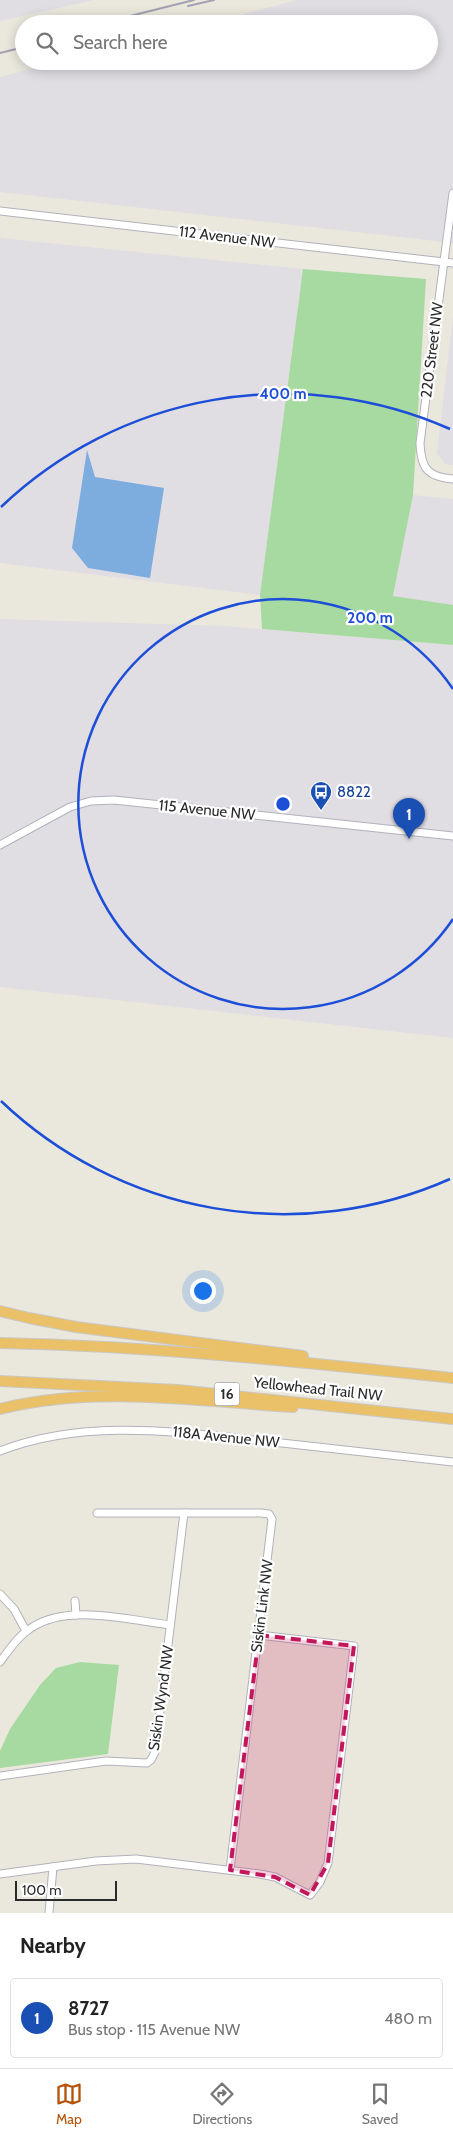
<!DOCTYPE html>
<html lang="en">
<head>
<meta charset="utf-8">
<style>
  body { margin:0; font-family:Cabin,sans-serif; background:#f6f6f6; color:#222 }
  .scale { position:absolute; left:15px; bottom:12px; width:102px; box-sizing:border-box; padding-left:5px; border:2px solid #2a2a2a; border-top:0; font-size:14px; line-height:18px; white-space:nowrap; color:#2a2a2a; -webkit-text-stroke:4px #fff; paint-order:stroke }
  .you { position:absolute; left:202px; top:1290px; width:18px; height:18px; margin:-12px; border:4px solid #fff; border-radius:50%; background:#1a73e8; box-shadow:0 0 0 8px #1a73e833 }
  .badge { display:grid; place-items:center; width:32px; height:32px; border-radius:50%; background:#b45309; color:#fff; font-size:16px; font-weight:700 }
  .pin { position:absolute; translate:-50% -41px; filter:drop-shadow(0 1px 2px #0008) }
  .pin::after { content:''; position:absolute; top:26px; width:18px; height:15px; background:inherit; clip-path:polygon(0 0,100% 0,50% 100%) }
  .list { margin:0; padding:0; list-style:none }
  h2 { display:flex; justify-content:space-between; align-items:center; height:65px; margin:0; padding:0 20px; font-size:21px }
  h2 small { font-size:16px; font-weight:400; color:#767676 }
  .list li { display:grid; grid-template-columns:32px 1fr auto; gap:15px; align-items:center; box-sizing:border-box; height:80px; margin:0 10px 10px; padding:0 10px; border:1px solid #e0e0e0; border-radius:5px }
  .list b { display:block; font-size:19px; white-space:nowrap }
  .list p { margin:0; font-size:16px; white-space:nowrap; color:#767676 }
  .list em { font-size:16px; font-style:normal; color:#767676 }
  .icon { flex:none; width:28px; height:28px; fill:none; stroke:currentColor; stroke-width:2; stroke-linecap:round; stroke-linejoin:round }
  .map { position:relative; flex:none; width:453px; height:1913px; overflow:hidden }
  .search { position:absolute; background:#fff; box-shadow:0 2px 12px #0003; left:15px; right:15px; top:15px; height:55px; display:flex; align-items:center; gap:12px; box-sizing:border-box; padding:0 18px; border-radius:28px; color:#767676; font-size:19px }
  .sheet { height:155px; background:#fff }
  nav { display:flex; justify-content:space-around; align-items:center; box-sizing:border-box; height:70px; border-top:1px solid #e0e0e0; background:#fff; font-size:14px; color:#767676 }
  nav a { display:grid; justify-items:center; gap:2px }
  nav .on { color:#b45309 }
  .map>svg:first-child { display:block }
  .industrial { fill:#e0dde3 }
  .green { fill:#a6daa1 }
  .water { fill:#7dacdf }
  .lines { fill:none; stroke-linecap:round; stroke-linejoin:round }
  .minor-casing { stroke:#b2b1bc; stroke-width:9 }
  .highway-casing { stroke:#c8c8c8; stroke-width:12 }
  .minor { stroke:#fff; stroke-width:7 }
  .highway { stroke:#eac169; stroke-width:10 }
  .rail { stroke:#a3a1b1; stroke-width:2 }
  .marked { fill:#c2185b; fill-opacity:0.2; stroke:#c2185b; stroke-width:4; stroke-dasharray:10 6; stroke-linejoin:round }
  .ring { fill:none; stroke:#1d4ed8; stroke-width:2.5 }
  .labels { text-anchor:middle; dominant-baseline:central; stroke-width:4.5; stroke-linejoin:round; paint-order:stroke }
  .shield { fill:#fff; stroke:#6a6a6a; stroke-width:1 }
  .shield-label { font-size:14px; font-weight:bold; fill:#2a2a2a }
  .street-label { font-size:15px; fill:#2a2a2a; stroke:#fff }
  .transit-label { font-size:15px; fill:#164399; stroke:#fff; text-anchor:start }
  .centre { fill:#1d4ed8; stroke:#fff; stroke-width:2.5 }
  .ring-label { font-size:15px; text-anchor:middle; font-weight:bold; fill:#1d4ed8; stroke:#fff; stroke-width:4.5; stroke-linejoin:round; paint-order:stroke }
</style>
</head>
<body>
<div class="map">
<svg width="453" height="1913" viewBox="0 0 453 1913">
  <rect width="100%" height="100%" fill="#eae8dd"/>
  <!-- industrial -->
  <g class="industrial">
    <path d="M0 0H94L0 21Z"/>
    <path d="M297 0H453V243L0 192V77L62 61H429V24H206Z"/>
    <path d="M0 238 303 269 260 595 0 563Z"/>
    <path d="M453 316V465L445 464 437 453Z"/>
    <path d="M413 495 453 499V605L393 597Z"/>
    <path d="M0 619 223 626 453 645V1038L0 987Z"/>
  </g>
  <!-- green -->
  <g class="green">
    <path d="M303 269 426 279 413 495 393 596 453 605V645L262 629 260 595Z"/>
    <path d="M80 1662 119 1665 108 1754 0 1768V1751L10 1729 40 1685 56 1668Z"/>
  </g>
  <!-- water -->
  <path class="water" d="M87 450 95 477 164 488 150 578 88 568 72 548Z"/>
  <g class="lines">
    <!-- minor casing -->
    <g class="minor-casing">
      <g id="minor">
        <path d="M453 193 420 443C421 469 428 477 453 479"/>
        <path d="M0 211 453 263"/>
        <path d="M0 845 70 807 91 801 114 800 453 836"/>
        <path d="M0 1451C85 1418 176 1432 264 1441 327 1448 390 1455 453 1462"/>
        <path d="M97 1513H261L269 1514 272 1519 230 1870"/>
        <path d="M0 1594 14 1609 26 1631"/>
        <path d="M75 1601 76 1615"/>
        <path d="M0 1662C9 1650 18 1636 31 1628 67 1603 129 1620 170 1625"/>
        <path d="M0 1776 106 1761 147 1763 151 1760 155 1752 184 1513"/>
        <path d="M0 1874 96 1861 136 1859 260 1874 275 1877 310 1895 320 1882 328 1863 354 1646 259 1635"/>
        <path d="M49 1913 53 1867"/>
      </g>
    </g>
    <!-- highway casing -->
    <g class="highway-casing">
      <g id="highway">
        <path d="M0 1311 29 1318 76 1327 303 1356"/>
        <path d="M0 1343C152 1346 302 1362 453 1378"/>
        <path d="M0 1381 178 1390 453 1419"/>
        <path d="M0 1409C93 1385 197 1401 293 1407"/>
      </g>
    </g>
    <!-- minor -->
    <use href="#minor" class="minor"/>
    <!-- highway -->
    <use href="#highway" class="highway"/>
    <!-- rail -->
    <g class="rail">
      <path d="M188 6 214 0"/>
      <path d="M98 24 194 0"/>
      <path d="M0 53 24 47"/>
    </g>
  </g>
  <!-- marked area -->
  <path class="marked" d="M259 1635 354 1646 328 1863 310 1895 275 1877 230 1870Z"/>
  <!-- distance rings -->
  <g class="ring">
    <path d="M453 919A205 205 0 1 1 453 689"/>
    <path d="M450 1179A410 410 0 0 1 1 1101M1 507A410 410 0 0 1 450 429"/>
  </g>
  <!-- icons -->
  <defs>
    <g id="bus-pin" transform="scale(1.125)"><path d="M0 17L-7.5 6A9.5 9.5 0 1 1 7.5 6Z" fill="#1a4fb4" stroke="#fff"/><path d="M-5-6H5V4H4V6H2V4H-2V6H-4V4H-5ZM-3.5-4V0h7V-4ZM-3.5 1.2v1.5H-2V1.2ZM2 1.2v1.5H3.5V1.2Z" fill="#fff"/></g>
  </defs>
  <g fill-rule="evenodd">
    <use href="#bus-pin" x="321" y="792"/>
  </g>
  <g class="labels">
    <!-- shield labels -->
    <rect class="shield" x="214.5" y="1382.5" width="25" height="23" rx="4"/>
    <g class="shield-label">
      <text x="227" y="1394">16</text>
    </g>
    <!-- street labels -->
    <g class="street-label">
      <text transform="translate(227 237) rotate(7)">112 Avenue NW</text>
      <text transform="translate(432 350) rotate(-83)">220 Street NW</text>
      <text transform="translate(207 810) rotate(6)">115 Avenue NW</text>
      <text transform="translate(318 1389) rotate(6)">Yellowhead Trail NW</text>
      <text transform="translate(226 1437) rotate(6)">118A Avenue NW</text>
      <text transform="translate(262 1606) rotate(-83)">Siskin Link NW</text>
      <text transform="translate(161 1698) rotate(-82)">Siskin Wynd NW</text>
    </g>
    <!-- transit labels -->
    <g class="transit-label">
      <text x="337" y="792">8822</text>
    </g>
  </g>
  <circle cx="283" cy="804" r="8" class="centre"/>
  <g class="ring-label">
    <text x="283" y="399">400 m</text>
    <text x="370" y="623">200 m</text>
  </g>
</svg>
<div class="scale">100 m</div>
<div class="you"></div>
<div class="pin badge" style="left:409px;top:839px;background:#1a4fb4">1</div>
<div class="search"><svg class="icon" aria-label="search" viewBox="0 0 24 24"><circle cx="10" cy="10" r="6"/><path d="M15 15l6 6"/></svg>Search here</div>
</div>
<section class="sheet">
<h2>Nearby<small></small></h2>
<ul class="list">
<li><span class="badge" style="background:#1a4fb4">1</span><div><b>8727</b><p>Bus stop · 115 Avenue NW</p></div><em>480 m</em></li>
</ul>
</section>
<nav>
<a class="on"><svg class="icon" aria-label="map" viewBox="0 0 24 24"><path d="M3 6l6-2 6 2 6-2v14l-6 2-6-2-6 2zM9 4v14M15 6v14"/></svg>Map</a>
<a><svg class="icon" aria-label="directions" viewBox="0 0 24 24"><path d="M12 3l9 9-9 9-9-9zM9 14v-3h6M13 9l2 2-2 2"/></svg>Directions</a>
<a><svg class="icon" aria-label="saved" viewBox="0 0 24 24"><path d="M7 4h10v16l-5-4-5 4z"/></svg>Saved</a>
</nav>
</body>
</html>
